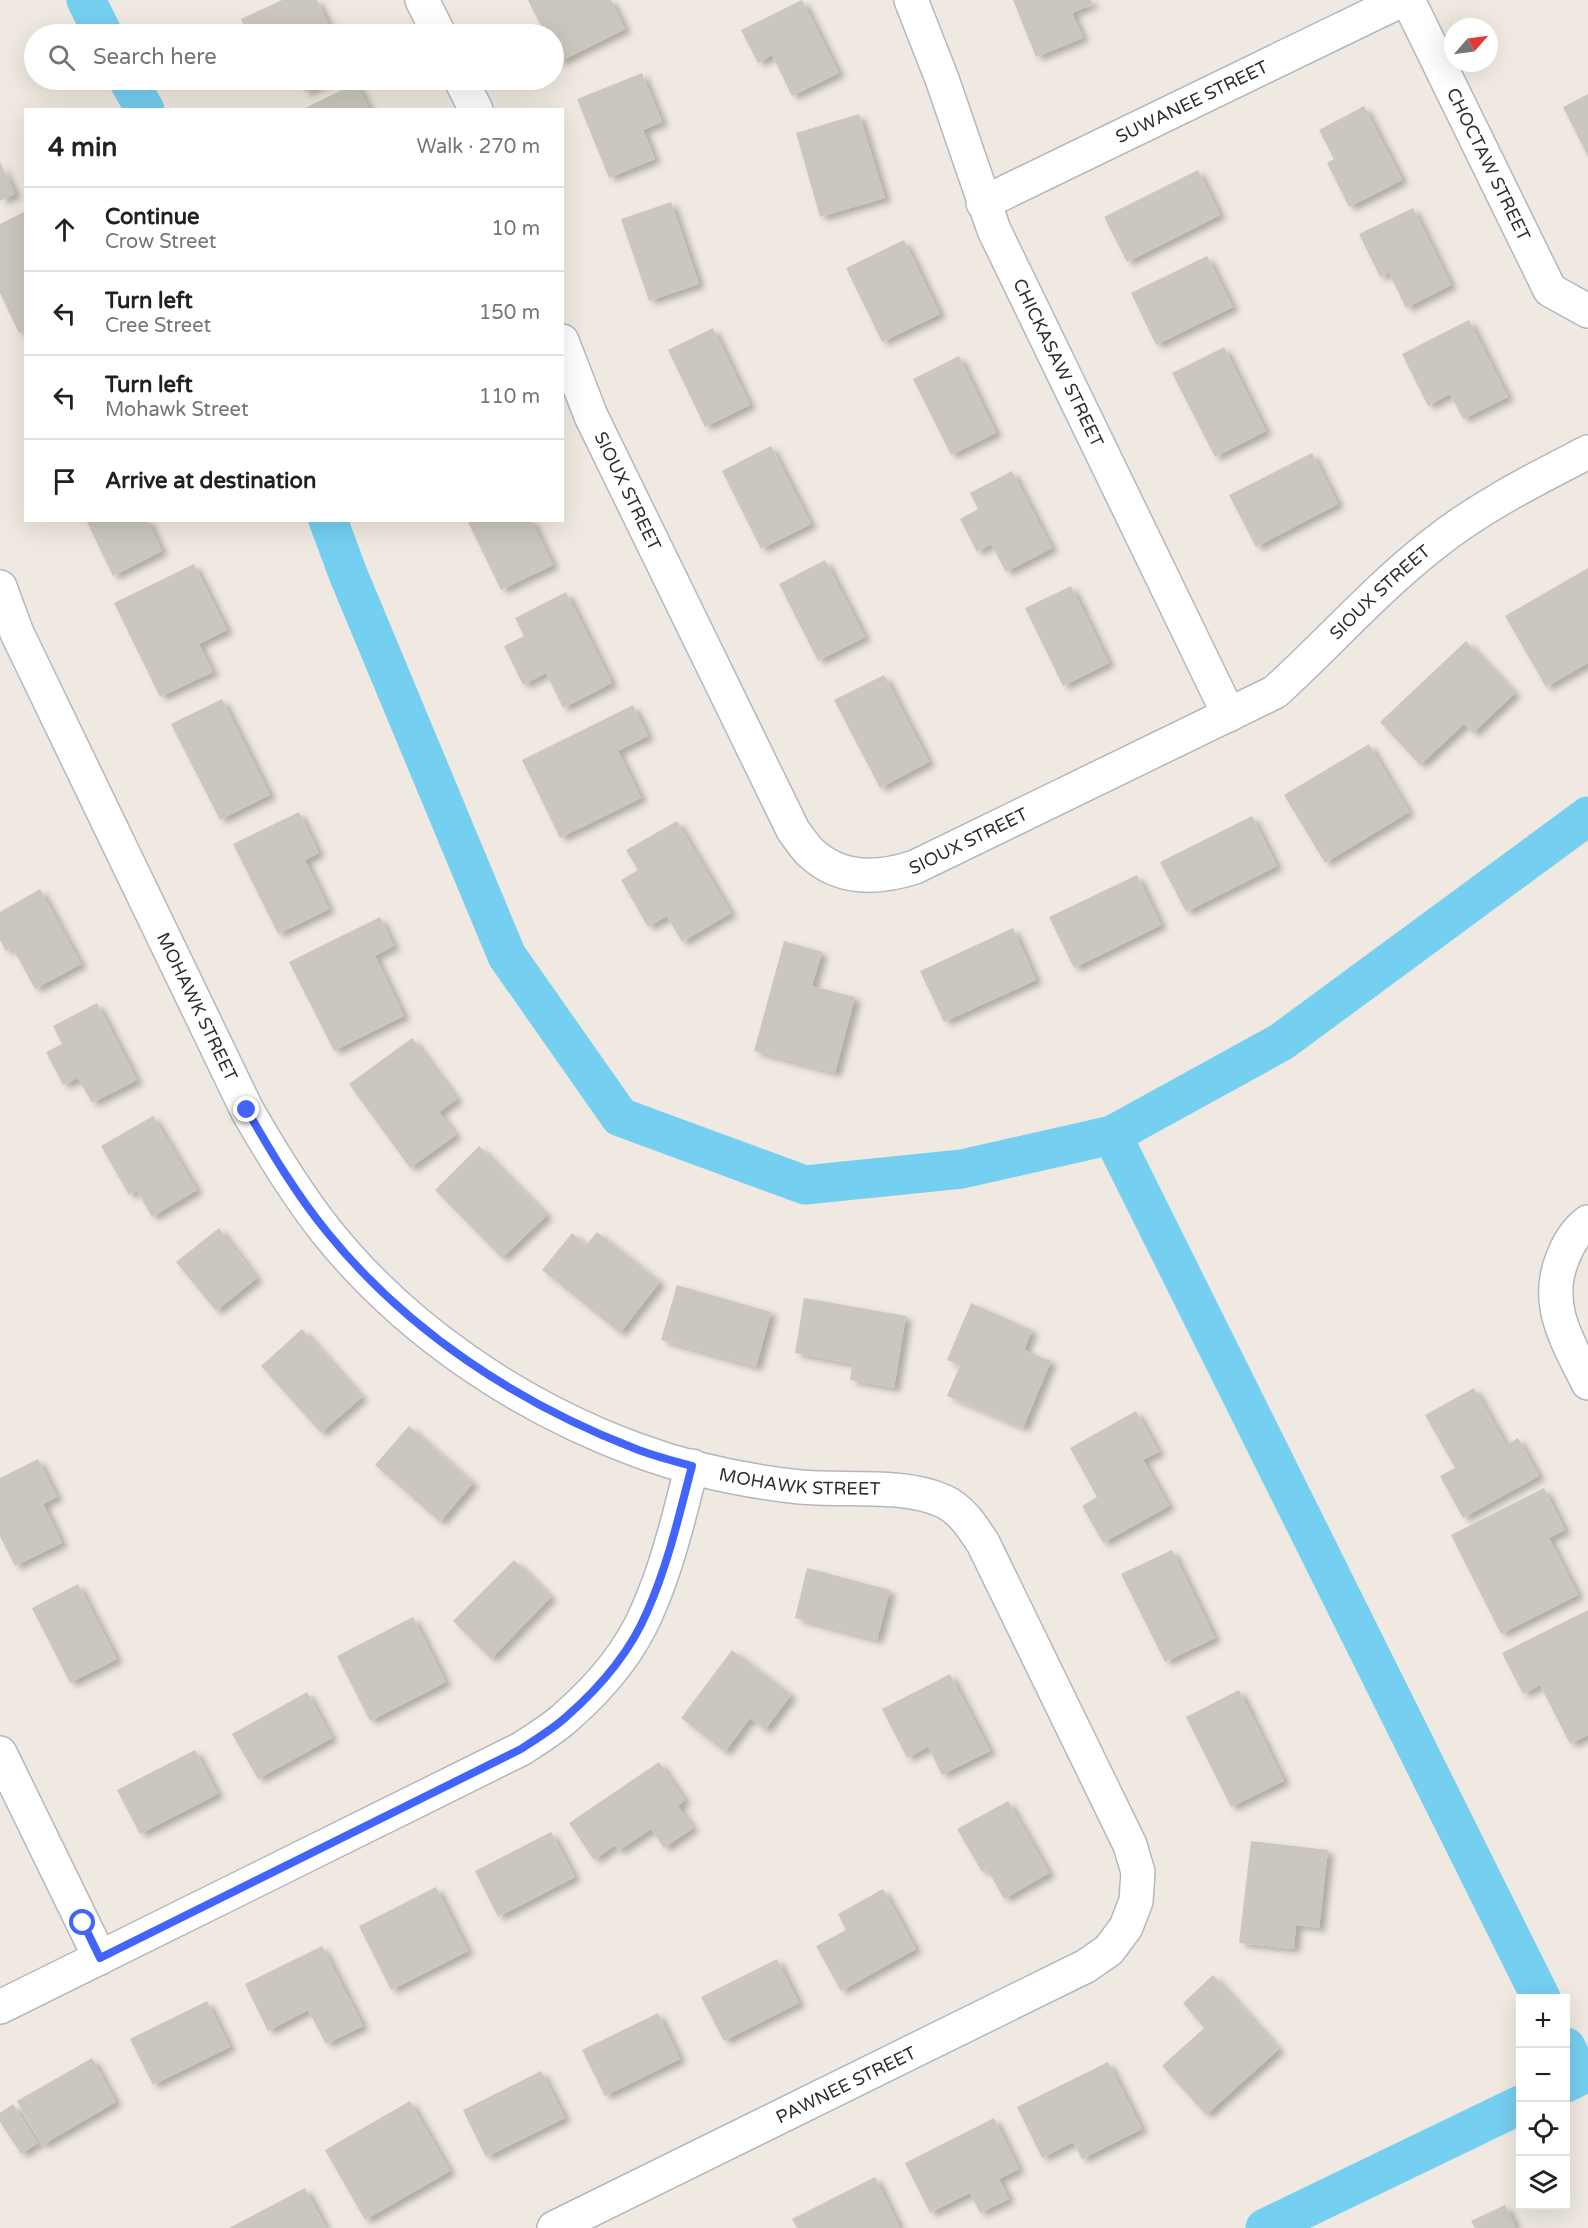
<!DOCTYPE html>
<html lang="en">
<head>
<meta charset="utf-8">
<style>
  body { margin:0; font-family:"Varela Round",sans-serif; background:#f6f6f6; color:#202124 }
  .controls { position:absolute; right:18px; bottom:18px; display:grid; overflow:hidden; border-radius:0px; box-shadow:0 6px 24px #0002 }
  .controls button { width:54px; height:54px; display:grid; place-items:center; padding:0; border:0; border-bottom:2px solid #e0e0e0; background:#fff; color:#202124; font:30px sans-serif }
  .compass { position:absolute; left:1444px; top:18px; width:54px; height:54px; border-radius:50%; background:#fff; box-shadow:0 6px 24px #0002; rotate:62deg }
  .stop { position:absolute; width:18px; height:18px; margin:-14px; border:4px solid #4264fb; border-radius:50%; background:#fff }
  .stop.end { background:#4264fb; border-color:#fff; box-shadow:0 2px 6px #0008 }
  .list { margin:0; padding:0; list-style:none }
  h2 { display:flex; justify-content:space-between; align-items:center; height:78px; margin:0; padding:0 24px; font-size:26px }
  h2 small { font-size:20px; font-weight:400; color:#757577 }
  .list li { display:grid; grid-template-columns:39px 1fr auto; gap:18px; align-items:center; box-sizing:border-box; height:84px; padding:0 24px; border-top:2px solid #e0e0e0 }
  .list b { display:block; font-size:22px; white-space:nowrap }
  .list p { margin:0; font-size:20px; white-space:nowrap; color:#757577 }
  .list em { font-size:20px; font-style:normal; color:#757577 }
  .icon { flex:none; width:33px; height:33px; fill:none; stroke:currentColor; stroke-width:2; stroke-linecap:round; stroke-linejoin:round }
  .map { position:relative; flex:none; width:1588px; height:2228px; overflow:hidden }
  .search { position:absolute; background:#fff; box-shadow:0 6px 24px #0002; left:24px; top:24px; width:540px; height:66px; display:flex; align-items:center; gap:15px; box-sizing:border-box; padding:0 21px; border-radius:33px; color:#757577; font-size:22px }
  .panel { position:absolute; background:#fff; box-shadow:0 6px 24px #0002; left:24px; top:108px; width:540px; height:414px; border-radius:0px }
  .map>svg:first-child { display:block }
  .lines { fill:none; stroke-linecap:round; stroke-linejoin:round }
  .canal { stroke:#75cff0; stroke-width:39 }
  .building { fill:#cbc7bf; filter:url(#shadow) }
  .street-casing { stroke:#b4b7c1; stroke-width:36 }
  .street { stroke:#fff; stroke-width:33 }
  .route { stroke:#4264fb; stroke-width:8 }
  .labels { text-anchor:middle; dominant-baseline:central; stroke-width:4.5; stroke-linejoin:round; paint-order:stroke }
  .street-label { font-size:18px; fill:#2e2e2e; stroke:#fff }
</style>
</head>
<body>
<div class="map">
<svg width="1588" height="2228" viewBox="0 0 1588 2228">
  <defs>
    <filter id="shadow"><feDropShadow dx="6" dy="4" stdDeviation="3" flood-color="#0004"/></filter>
  </defs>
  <rect width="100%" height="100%" fill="#efe9e1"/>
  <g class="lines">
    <!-- canal -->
    <g class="canal">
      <path d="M86 0 103 34"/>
      <path d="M128 80 145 110"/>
      <path d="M328 520 348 574 507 956 620 1117 805 1185 962 1169 1112 1135"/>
      <path d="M1541 1998 1112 1135 1281 1042 1588 816"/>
      <path d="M1566 2047 1580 2076 1566 2083"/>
      <path d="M1265 2228 1520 2105"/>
    </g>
  </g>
  <!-- building -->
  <g class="building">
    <path d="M282 0H317L333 34H248L241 19Z"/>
    <path d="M528 0H611L625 29 559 62 554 51V34H545Z"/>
    <path d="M802 0 839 73 792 96 772 55 758 63 741 30Z"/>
    <path d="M1013 0H1091L1093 4 1072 13 1083 38 1036 57Z"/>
    <path d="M642 73 662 122 643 130 655 159 609 178 577 99Z"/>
    <path d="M299 80H330L305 92Z"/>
    <path d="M356 83 370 110H308L307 107Z"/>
    <path d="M1588 94V157L1563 107Z"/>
    <path d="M1364 106 1402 180 1349 207 1327 163 1334 159 1319 130Z"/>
    <path d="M859 114 885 198 820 217 796 133Z"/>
    <path d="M0 162 15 194 0 201Z"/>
    <path d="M1198 170 1220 215 1127 262 1104 217Z"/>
    <path d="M671 202 699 284 649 301 621 219Z"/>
    <path d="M1413 208 1451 285 1406 308 1389 273 1380 277 1359 234Z"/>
    <path d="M26 211V330L19 333 0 293V224Z"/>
    <path d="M904 240 940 314 882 342 846 268Z"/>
    <path d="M1207 256 1233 307 1156 345 1131 293Z"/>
    <path d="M1469 320 1508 397 1463 419 1450 394 1428 406 1402 354Z"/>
    <path d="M713 328 750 405 705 427 668 350Z"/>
    <path d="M1224 347 1266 431 1215 457 1172 373Z"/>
    <path d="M959 356 996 433 951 455 913 379Z"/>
    <path d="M771 446 811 524 761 549 722 471Z"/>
    <path d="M1312 453 1338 504 1256 547 1229 495Z"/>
    <path d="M1012 471 1052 548 1006 572 991 544 977 552 960 519 978 509 970 493Z"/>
    <path d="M86 520H147L162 551 113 576Z"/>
    <path d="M467 520H531L553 565 501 590Z"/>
    <path d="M825 560 865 637 818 661 779 584Z"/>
    <path d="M194 564 227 630 199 644 213 672 160 697 114 603Z"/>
    <path d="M1588 568V663L1546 687 1505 616Z"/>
    <path d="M1071 586 1109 663 1063 686 1025 608Z"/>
    <path d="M566 592 612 683 563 708 546 673 523 685 504 646 524 636 515 618Z"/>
    <path d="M1466 641 1515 693 1473 733 1464 724 1420 765 1380 722Z"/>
    <path d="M884 675 929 762 880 788 834 700Z"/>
    <path d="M222 699 270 795 220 820 171 724Z"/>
    <path d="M633 705 648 736 618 751 641 798 560 838 522 760Z"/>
    <path d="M1369 744 1409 812 1325 863 1284 795Z"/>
    <path d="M299 812 319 853 305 860 329 909 278 934 233 844Z"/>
    <path d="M1252 816 1277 866 1186 912 1160 862Z"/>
    <path d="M677 821 731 913 682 942 667 916 648 927 621 880 638 870 626 850Z"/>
    <path d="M1137 875 1161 925 1074 968 1049 917Z"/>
    <path d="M40 889 81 964 35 989 12 947 6 951 0 940V912Z"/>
    <path d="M380 917 394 946 375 956 404 1016 334 1051 289 962Z"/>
    <path d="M1013 928 1036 980 944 1022 920 971Z"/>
    <path d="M784 941 822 952 812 986 855 997 835 1073 754 1051Z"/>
    <path d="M97 1003 137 1080 92 1103 78 1078 63 1085 46 1052 62 1044 53 1026Z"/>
    <path d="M412 1038 457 1099 439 1112 456 1135 410 1168 349 1084Z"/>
    <path d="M153 1116 197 1190 152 1217 137 1191 129 1195 101 1146Z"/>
    <path d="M479 1146 547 1215 502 1258 435 1190Z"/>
    <path d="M219 1228 257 1278 216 1311 176 1262Z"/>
    <path d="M597 1232 660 1282 620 1333 542 1270 572 1233 586 1245Z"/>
    <path d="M677 1285 771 1312 756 1367 661 1340Z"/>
    <path d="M804 1298 906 1316 894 1388 850 1380 852 1364 795 1353Z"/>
    <path d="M971 1303 1032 1330 1024 1350 1051 1361 1023 1428 947 1396 960 1365 947 1360Z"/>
    <path d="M302 1329 362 1397 321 1433 261 1366Z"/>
    <path d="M1474 1388 1506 1445 1518 1438 1539 1476 1463 1518 1440 1476 1455 1468 1425 1415Z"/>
    <path d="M1136 1411 1159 1452 1143 1460 1169 1506 1103 1543 1082 1506 1097 1497 1070 1448Z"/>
    <path d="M409 1426 473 1483 440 1522 375 1465Z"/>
    <path d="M38 1459 57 1497 43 1504 62 1543 15 1566 0 1536V1478Z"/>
    <path d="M1544 1488 1565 1530 1549 1538 1578 1595 1501 1634 1451 1535Z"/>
    <path d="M1172 1550 1215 1638 1165 1662 1121 1574Z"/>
    <path d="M514 1560 551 1597 491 1659 453 1621Z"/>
    <path d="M807 1568 890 1590 877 1640 795 1618Z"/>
    <path d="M78 1584 117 1659 70 1683 32 1608Z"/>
    <path d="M1588 1610V1735L1570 1744 1540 1685 1523 1694 1502 1653Z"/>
    <path d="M413 1617 446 1682 370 1721 337 1656Z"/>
    <path d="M732 1650 791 1695 765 1730 750 1718 725 1752 681 1718Z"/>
    <path d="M950 1674 990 1751 942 1775 928 1747 907 1758 882 1709Z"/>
    <path d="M1239 1690 1284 1781 1231 1807 1186 1717Z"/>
    <path d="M307 1692 332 1738 258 1779 232 1734Z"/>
    <path d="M195 1750 218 1794 140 1834 117 1790Z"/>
    <path d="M659 1762 685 1800 678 1806 693 1828 664 1848 651 1829 618 1851 615 1845 594 1860 569 1823Z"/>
    <path d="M1008 1801 1049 1873 1004 1899 987 1869 982 1872 957 1829Z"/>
    <path d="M551 1832 575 1877 498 1917 475 1871Z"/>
    <path d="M1251 1841 1328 1850 1319 1928 1296 1925 1294 1949 1239 1943Z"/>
    <path d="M436 1887 468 1951 391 1990 359 1926Z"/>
    <path d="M883 1889 916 1949 841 1991 816 1946 846 1930 838 1914Z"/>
    <path d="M322 1946 363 2026 326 2044 308 2010 268 2031 245 1984Z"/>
    <path d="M777 1959 799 2003 724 2041 701 1997Z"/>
    <path d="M1213 1975 1279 2049 1206 2115 1162 2066 1204 2028 1183 2003Z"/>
    <path d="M207 2001 230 2047 153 2085 130 2039Z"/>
    <path d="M658 2013 680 2059 605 2096 582 2050Z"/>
    <path d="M92 2058 116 2102 42 2145 17 2101Z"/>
    <path d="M1108 2062 1142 2129 1082 2159 1073 2142 1042 2158 1017 2107Z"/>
    <path d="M541 2071 565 2118 486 2157 463 2110Z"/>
    <path d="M410 2101 450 2171 365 2220 325 2150Z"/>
    <path d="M13 2104 38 2143 21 2154 0 2122V2113Z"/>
    <path d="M994 2118 1019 2169 999 2179 1009 2199 980 2213 970 2193 930 2213 905 2163Z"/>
    <path d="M875 2177 900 2228H797L792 2219Z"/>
    <path d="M305 2188 326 2228H229Z"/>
    <path d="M1505 2205 1516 2228H1475L1471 2221Z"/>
  </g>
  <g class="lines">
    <!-- street casing -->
    <g class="street-casing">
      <g id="street">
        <path d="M422 0 439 34"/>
        <path id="s1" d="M911 0 942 79 994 230 1229 715"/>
        <path id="s2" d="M1408 0 1550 290 1588 311"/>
        <path d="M461 80 476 110"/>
        <path id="s3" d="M983 203 1402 0"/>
        <path id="s4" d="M562 341 591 416 793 830C798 837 804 846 810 852 840 881 878 879 915 867L1275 692C1328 644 1375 590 1431 546 1479 507 1534 480 1588 452"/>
        <path id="s5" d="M0 587 17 633 247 1110C271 1152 296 1193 326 1231 405 1330 518 1406 637 1450 688 1469 745 1481 800 1487 843 1491 904 1483 943 1501 961 1509 972 1526 983 1543L1130 1845 1138 1872 1136 1901 1126 1927 1109 1950 1086 1966 554 2228"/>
        <path d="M1588 1222C1576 1231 1567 1246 1562 1260 1544 1305 1568 1342 1588 1383"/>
        <path d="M0 1753 100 1958"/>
        <path d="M0 2007 521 1749C536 1739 553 1729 566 1717 598 1689 630 1652 647 1612 668 1565 679 1516 692 1466"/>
      </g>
    </g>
    <!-- street -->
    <use href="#street" class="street"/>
  </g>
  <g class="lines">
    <!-- route -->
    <path class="route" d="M83 1923 100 1958 521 1749C536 1739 553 1729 566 1717 598 1689 630 1652 647 1612 668 1565 679 1515 692 1466 674 1461 654 1456 636 1449 517 1403 407 1331 327 1232 296 1194 271 1152 247 1110"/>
  </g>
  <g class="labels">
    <!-- street labels -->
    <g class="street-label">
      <text stroke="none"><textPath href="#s3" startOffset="232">SUWANEE STREET</textPath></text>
      <text stroke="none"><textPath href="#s2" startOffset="183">CHOCTAW STREET</textPath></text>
      <text stroke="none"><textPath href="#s1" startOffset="392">CHICKASAW STREET</textPath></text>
      <text stroke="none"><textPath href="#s4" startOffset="164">SIOUX STREET</textPath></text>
      <text stroke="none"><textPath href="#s4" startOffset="1226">SIOUX STREET</textPath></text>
      <text stroke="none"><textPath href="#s4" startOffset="740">SIOUX STREET</textPath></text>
      <text stroke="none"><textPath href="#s5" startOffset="464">MOHAWK STREET</textPath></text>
      <text stroke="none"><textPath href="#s5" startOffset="1275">MOHAWK STREET</textPath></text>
      <text transform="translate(846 2085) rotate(-26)">PAWNEE STREET</text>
    </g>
  </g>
</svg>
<div class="controls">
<button>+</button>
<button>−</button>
<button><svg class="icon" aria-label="locate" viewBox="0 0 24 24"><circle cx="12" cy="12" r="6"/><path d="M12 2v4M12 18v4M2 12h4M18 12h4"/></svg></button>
<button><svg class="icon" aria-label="layers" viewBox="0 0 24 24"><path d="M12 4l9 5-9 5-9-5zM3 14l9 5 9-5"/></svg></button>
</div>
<svg class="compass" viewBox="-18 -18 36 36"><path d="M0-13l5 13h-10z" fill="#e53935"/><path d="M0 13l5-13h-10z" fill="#757577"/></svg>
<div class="stop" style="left:83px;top:1923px"></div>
<div class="stop end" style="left:247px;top:1110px"></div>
<div class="search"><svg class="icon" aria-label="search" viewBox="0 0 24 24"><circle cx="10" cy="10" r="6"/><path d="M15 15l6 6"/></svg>Search here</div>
<section class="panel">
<h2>4 min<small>Walk · 270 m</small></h2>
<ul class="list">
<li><svg class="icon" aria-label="ahead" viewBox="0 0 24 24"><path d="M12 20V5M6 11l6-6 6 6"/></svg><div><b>Continue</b><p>Crow Street</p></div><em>10 m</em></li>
<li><svg class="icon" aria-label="left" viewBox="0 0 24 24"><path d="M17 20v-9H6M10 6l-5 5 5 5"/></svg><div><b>Turn left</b><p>Cree Street</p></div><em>150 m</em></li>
<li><svg class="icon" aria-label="left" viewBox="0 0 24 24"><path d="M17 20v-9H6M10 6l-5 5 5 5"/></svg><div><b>Turn left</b><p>Mohawk Street</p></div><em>110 m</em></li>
<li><svg class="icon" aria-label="arrive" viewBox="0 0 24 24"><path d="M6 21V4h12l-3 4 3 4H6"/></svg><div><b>Arrive at destination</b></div></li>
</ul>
</section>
</div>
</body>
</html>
